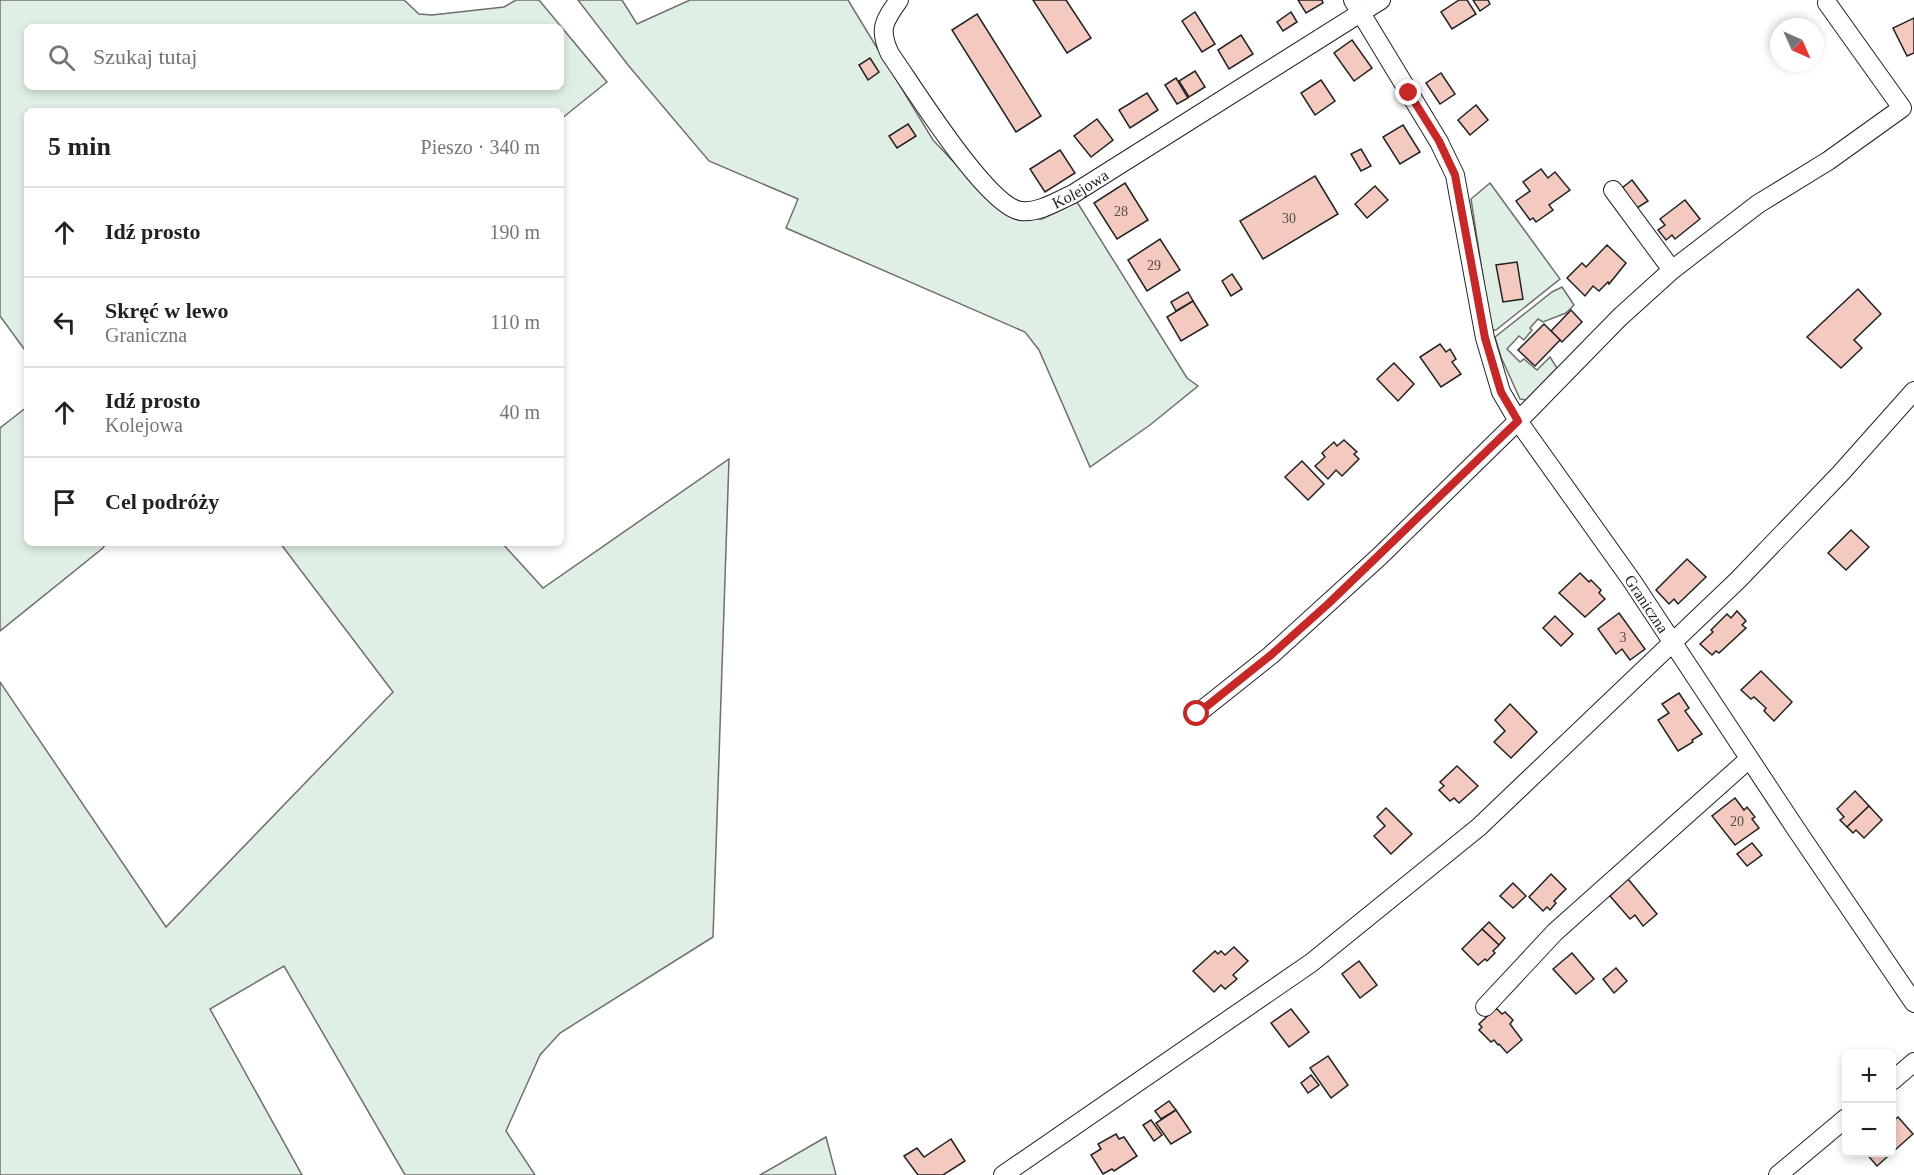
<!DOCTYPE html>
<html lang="pl">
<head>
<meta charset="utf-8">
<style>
  body { margin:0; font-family:Georgia,serif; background:#f2f2f2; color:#202124 }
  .controls { position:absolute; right:18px; bottom:18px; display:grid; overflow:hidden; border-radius:9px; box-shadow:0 3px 9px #0003 }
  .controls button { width:54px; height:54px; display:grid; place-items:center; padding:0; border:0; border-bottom:2px solid #e0e0e0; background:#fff; color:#202124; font:30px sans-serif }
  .compass { position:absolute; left:1770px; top:18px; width:54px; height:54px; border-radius:50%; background:#fff; box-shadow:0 3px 9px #0003; rotate:135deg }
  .stop { position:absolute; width:18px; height:18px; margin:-14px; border:4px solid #c62828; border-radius:50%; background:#fff }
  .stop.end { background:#c62828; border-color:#fff; box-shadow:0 2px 6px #0008 }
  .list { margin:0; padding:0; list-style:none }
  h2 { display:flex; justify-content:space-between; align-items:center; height:78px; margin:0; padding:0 24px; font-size:26px }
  h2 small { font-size:20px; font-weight:400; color:#757577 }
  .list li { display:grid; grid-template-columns:39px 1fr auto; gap:18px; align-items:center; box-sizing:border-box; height:90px; padding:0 24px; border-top:2px solid #e0e0e0 }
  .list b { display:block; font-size:22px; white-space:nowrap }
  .list p { margin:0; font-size:20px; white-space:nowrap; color:#757577 }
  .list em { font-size:20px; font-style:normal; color:#757577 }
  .icon { flex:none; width:33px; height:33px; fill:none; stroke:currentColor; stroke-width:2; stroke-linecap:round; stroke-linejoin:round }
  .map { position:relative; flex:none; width:1914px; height:1175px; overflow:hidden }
  .search { position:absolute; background:#fff; box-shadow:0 3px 9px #0003; left:24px; top:24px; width:540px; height:66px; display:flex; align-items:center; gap:15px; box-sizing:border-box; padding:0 21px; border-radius:9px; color:#757577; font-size:22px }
  .panel { position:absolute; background:#fff; box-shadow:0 3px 9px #0003; left:24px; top:108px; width:540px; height:438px; border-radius:9px }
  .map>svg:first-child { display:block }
  .green { fill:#e0efe3; stroke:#6f6f6f; stroke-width:1.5; fill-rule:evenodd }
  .building { fill:#f3c9c0; stroke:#222; stroke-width:1.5 }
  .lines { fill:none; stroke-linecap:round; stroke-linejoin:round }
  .minor-casing { stroke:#222; stroke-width:20 }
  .minor { stroke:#fff; stroke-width:18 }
  .route { stroke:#c62828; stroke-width:8 }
  .labels { text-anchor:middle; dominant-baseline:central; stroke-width:4.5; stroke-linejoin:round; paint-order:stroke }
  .number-label { font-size:14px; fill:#564c4a }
  .street-label { font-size:16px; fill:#222; stroke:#fff }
</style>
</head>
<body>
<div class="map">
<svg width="1914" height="1175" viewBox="0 0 1914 1175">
  <rect width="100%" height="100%" fill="#fff"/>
  <!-- green -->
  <g class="green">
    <path d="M0 0H404L419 14 432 15 504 7 516 0H539L607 82 561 119V111H27V353L0 316ZM27 27H561V87H27Z"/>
    <path d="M578 0H622L637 24 690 0H848L933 140 981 191 1031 219H1042L1077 202 1187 378 1198 386 1150 425 1090 467 1039 350 1025 332 786 228 798 199 709 161 628 65Z"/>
    <path d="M1490 183 1560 279 1496 330H1491L1471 199Z"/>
    <path d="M1562 287 1574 305 1566 313 1543 322 1538 319 1530 328 1532 330 1524 340 1519 336 1507 349 1520 362 1524 359 1537 370 1550 357 1557 368 1526 400 1520 399 1501 357 1495 337 1552 292Z"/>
    <path d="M27 407V543H106L103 548 0 631V428Z"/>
    <path d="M729 459 713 937 560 1033 540 1055 506 1131 535 1175H405L284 966 210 1009 302 1175H0V682L166 927 393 692 280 543H502L543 588Z"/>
    <path d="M826 1137 836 1175H760Z"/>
  </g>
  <!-- building -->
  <g class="building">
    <path d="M1033 0H1066L1091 38 1067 53Z"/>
    <path d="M1298 0H1322L1323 3 1306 13Z"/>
    <path d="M1459 0H1467L1476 14 1452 29 1441 12Z"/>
    <path d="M1473 0H1488L1490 4 1480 11Z"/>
    <path d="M1195 12 1215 44 1202 52 1182 21Z"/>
    <path d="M1291 12 1297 22 1283 31 1277 22Z"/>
    <path d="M977 14 1041 116 1016 132 952 30Z"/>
    <path d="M1914 18V53L1907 56 1893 28Z"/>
    <path d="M1241 35 1253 54 1229 69 1218 50Z"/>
    <path d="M1352 40 1372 68 1354 81 1334 53Z"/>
    <path d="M870 58 879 72 868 80 859 65Z"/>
    <path d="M1195 71 1205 87 1189 97 1179 81Z"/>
    <path d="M1441 73 1455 94 1440 104 1426 83Z"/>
    <path d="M1176 78 1188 98 1177 104 1165 85Z"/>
    <path d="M1321 80 1335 101 1315 115 1301 93Z"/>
    <path d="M1147 93 1158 110 1130 128 1119 110Z"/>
    <path d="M1476 105 1488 120 1470 135 1458 120Z"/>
    <path d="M1097 119 1113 140 1091 157 1074 136Z"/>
    <path d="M908 124 916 136 897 148 889 136Z"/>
    <path d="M1403 125 1420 152 1400 164 1383 137Z"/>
    <path d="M1361 149 1371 166 1361 171 1351 154Z"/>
    <path d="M1060 150 1075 173 1045 192 1030 169Z"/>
    <path d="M1541 169 1548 178 1555 172 1570 190 1549 205 1553 210 1536 222 1533 218 1530 220 1516 201 1530 191 1523 182Z"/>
    <path d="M1315 176 1338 214 1263 259 1240 221Z"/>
    <path d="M1632 180 1648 201 1637 208 1622 188Z"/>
    <path d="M1125 183 1148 220 1117 239 1094 203Z"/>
    <path d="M1375 186 1388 200 1367 218 1355 204Z"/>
    <path d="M1685 200 1700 219 1675 239 1672 235 1666 240 1658 230 1665 225 1660 219Z"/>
    <path d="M1160 239 1180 270 1147 291 1128 260Z"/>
    <path d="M1607 245 1626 263 1609 284 1608 282 1599 291 1593 286 1585 296 1567 278 1582 263 1586 267Z"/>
    <path d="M1517 262 1523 299 1503 302 1496 265Z"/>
    <path d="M1232 274 1242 289 1231 296 1222 281Z"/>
    <path d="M1858 289 1881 314 1854 340 1862 348 1841 368 1807 337Z"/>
    <path d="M1188 292 1193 301 1176 311 1171 302Z"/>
    <path d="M1193 301 1208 325 1181 341 1167 317Z"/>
    <path d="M1571 310 1582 322 1562 342 1551 331Z"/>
    <path d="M1544 324 1560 340 1535 366 1518 350Z"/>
    <path d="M1440 344 1446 352 1450 349 1456 359 1452 362 1461 374 1441 387 1420 357Z"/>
    <path d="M1394 363 1414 384 1398 401 1377 379Z"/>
    <path d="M1344 440 1357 452 1354 454 1359 459 1342 476 1336 470 1328 479 1315 466 1325 457 1322 453 1334 442 1337 446Z"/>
    <path d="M1302 461 1324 484 1308 500 1285 477Z"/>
    <path d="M1851 530 1869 547 1846 570 1828 553Z"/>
    <path d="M1687 559 1706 577 1678 604 1674 599 1669 604 1656 590Z"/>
    <path d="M1580 573 1589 582 1591 580 1601 590 1599 593 1605 599 1585 617 1559 593Z"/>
    <path d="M1737 611 1746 621 1742 625 1746 628 1719 653 1716 651 1712 655 1700 644 1713 632 1711 630 1727 614 1731 618Z"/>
    <path d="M1619 613 1645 649 1630 660 1622 649 1616 654 1598 629Z"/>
    <path d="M1555 616 1573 634 1561 646 1543 628Z"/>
    <path d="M1761 671 1792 702 1774 721 1764 711 1766 708 1754 697 1751 699 1741 690Z"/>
    <path d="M1679 693 1689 708 1685 711 1702 734 1692 740 1693 742 1678 751 1658 720 1669 713 1662 704Z"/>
    <path d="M1510 704 1537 732 1511 758 1494 742 1505 731 1495 720Z"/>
    <path d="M1457 766 1478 786 1459 803 1454 798 1450 801 1439 790 1444 786 1440 782Z"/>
    <path d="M1855 791 1869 806 1847 827 1840 820 1844 817 1837 809Z"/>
    <path d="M1735 798 1744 810 1747 807 1755 817 1752 819 1759 828 1735 845 1712 816Z"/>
    <path d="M1869 806 1882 820 1864 838 1856 830 1853 833 1847 827Z"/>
    <path d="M1386 808 1412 834 1391 854 1374 836 1385 826 1377 817Z"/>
    <path d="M1752 843 1762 855 1747 866 1737 854Z"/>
    <path d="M1551 874 1566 889 1554 901 1556 903 1550 910 1547 907 1543 911 1529 897Z"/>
    <path d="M1628 879 1657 914 1643 926 1635 915 1630 919 1610 896Z"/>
    <path d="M1513 883 1526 896 1513 908 1500 896Z"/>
    <path d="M1489 922 1505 938 1499 945 1482 929Z"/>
    <path d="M1482 929 1499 945 1493 951 1495 953 1487 961 1485 959 1478 965 1462 949Z"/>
    <path d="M1234 947 1248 961 1233 975 1237 979 1225 989 1221 985 1214 992 1193 971 1215 951 1218 954 1221 951 1225 955Z"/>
    <path d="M1572 953 1594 979 1576 994 1553 969Z"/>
    <path d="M1359 961 1377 985 1360 998 1342 974Z"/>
    <path d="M1616 968 1627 981 1614 993 1603 979Z"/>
    <path d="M1496 1008 1502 1014 1505 1012 1513 1020 1510 1024 1522 1040 1507 1053 1499 1044 1498 1045 1494 1040 1491 1042 1479 1030 1482 1027 1479 1024Z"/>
    <path d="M1291 1009 1309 1032 1289 1047 1271 1023Z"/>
    <path d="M1328 1056 1348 1085 1331 1098 1310 1068Z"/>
    <path d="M1311 1075 1319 1085 1308 1093 1301 1083Z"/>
    <path d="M1169 1101 1176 1110 1161 1119 1155 1111Z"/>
    <path d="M1176 1110 1191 1132 1171 1144 1156 1123Z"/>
    <path d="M1898 1117 1913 1134 1877 1166 1865 1152H1892V1122Z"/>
    <path d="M1151 1120 1162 1135 1154 1141 1143 1125Z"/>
    <path d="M1116 1134 1119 1139 1124 1137 1137 1156 1114 1171 1112 1169 1103 1174 1091 1155 1101 1149 1098 1144Z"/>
    <path d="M951 1139 965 1161 943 1175H918L904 1156 917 1148 924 1157Z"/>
  </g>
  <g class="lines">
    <!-- minor casing -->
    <g class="minor-casing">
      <g id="minor">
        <path id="s1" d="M899 0C884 21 878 29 890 54 912 85 987 207 1021 211 1039 213 1057 201 1073 194L1381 0"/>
        <path id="s2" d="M1353 0 1439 142 1455 175 1485 338 1501 392 1518 421 1632 581 1796 829 1914 1003"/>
        <path d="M1613 190 1672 270"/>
        <path d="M1197 714 1271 655 1380 556 1530 409 1620 317 1672 270 1758 204 1828 161 1902 108 1827 3"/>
        <path d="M1485 1007 1555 932 1749 759"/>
        <path d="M1892 1081 1914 1062"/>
        <path d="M1003 1175 1311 963 1479 827 1738 580 1840 474 1914 391"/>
        <path d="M1778 1175 1846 1118"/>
      </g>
    </g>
    <!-- minor -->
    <use href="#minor" class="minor"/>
  </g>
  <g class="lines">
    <!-- route -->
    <path class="route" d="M1197 714 1271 655 1328 604 1518 421 1501 392 1485 338 1455 175 1439 141 1409 93"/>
  </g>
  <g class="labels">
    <!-- number labels -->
    <g class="number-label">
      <text x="1121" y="211">28</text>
      <text x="1289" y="218">30</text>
      <text x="1154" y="265">29</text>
      <text x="1623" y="637">3</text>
      <text x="1737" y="821">20</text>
    </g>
    <!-- street labels -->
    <g class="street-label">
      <text stroke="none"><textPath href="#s1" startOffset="330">Kolejowa</textPath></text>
      <text stroke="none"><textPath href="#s2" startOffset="682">Graniczna</textPath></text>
    </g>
  </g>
</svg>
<div class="controls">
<button>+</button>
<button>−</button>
</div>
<svg class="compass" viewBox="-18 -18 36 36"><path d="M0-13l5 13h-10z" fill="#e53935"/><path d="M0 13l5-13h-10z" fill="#757577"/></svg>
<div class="stop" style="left:1197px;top:714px"></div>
<div class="stop end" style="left:1409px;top:93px"></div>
<div class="search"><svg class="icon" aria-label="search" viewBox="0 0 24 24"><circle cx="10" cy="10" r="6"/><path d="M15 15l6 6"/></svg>Szukaj tutaj</div>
<section class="panel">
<h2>5 min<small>Pieszo · 340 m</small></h2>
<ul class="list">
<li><svg class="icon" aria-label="ahead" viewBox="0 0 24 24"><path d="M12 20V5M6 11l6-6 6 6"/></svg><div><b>Idź prosto</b></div><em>190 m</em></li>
<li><svg class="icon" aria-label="left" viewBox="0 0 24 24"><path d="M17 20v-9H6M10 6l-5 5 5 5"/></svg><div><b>Skręć w lewo</b><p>Graniczna</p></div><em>110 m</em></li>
<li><svg class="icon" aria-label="ahead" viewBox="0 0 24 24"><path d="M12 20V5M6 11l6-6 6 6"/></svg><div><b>Idź prosto</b><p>Kolejowa</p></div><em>40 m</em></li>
<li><svg class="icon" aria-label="arrive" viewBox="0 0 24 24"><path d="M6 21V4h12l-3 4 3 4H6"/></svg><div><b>Cel podróży</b></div></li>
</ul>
</section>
</div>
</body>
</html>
